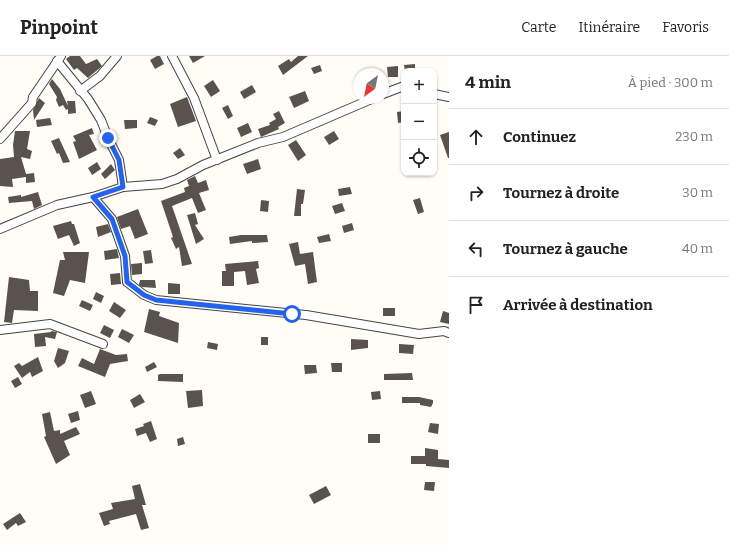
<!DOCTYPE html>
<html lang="fr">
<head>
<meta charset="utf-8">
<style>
  body { margin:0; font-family:Bitter,serif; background:#f2f2f2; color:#222 }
  .controls { position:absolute; right:12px; top:12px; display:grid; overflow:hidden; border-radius:8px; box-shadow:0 1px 3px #0004 }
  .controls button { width:36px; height:36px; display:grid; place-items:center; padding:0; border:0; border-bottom:1px solid #e0e0e0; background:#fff; color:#222; font:20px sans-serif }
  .compass { position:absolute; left:353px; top:12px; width:36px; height:36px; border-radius:50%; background:#fff; box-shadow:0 1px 3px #0004; rotate:213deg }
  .stop { position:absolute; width:12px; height:12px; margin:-9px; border:3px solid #2563eb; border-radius:50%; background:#fff }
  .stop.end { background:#2563eb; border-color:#fff; box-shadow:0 1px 4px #0008 }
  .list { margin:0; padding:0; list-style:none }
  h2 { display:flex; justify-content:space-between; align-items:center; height:52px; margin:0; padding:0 16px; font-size:17px }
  h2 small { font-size:13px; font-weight:400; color:#767676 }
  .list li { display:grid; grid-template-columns:26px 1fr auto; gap:12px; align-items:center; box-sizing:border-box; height:56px; padding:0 16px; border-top:1px solid #e0e0e0 }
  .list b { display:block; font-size:15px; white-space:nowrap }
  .list em { font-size:13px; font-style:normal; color:#767676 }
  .icon { flex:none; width:22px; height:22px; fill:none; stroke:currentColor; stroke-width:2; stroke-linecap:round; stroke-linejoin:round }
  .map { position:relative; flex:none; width:449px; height:489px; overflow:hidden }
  header { display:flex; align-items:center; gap:24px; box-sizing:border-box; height:56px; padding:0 20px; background:#fff; border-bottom:1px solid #e0e0e0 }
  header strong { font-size:19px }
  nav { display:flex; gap:22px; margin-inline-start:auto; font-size:14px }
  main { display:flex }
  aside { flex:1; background:#fff }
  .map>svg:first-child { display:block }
  .building { fill:#5a524d }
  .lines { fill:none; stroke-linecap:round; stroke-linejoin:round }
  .minor-casing { stroke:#444; stroke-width:10 }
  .minor { stroke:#fff; stroke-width:8 }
  .route { stroke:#2563eb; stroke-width:5 }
</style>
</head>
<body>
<header>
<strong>Pinpoint</strong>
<nav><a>Carte</a><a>Itinéraire</a><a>Favoris</a></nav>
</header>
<main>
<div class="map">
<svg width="449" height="489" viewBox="0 0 449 489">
  <rect width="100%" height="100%" fill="#fffdf5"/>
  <!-- building -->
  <g class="building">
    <path d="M70 0H80L86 8 97 3 102 10 88 22 77 12 74 14 66 3Z"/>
    <path d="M157 0H160L164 8 155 13 150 4Z"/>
    <path d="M189 0H205L193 7Z"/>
    <path d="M298 0H308L283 19 278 10 289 3 291 6Z"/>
    <path d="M415 8V15H405L404 9Z"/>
    <path d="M320 9 322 15 314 18 311 12Z"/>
    <path d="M398 10V21H388L387 11Z"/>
    <path d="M52 23 60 33 68 50 67 45H75L76 57 68 58V53L66 54 63 49 59 51 56 44 57 41 49 28Z"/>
    <path d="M213 24 220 35 211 41 204 30Z"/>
    <path d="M252 29 256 36 244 43 240 36Z"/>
    <path d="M305 35 309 45 294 52 289 41Z"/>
    <path d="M187 41 196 65 178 71 170 48Z"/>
    <path d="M39 42 45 47 34 64 33 54Z"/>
    <path d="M228 49 233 60 228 63 222 52Z"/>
    <path d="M279 55 285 67 278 71 279 73 261 81 258 73 270 69 269 67 276 63 273 58Z"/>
    <path d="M404 55V66L398 67 397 56Z"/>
    <path d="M150 61 158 64 155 70 147 67Z"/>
    <path d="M50 62 52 69 37 71 36 64Z"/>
    <path d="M124 64H137V72L125 73Z"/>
    <path d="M248 67 252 76 241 81 237 72Z"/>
    <path d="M92 72 94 78 89 79 97 94 79 103 73 86 76 85 73 80Z"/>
    <path d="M15 75H30L27 93 32 95 30 103 21 101 26 118 34 117 35 126 26 127V121L12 123 13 131 0 130V103L14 101 13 89Z"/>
    <path d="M334 75 339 83 329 89 324 81Z"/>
    <path d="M449 76V102H448L440 79Z"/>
    <path d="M59 82 65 95 70 106 63 107 59 97 57 98 51 85Z"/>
    <path d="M296 84 306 99 298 105 288 89Z"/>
    <path d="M180 92 185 99 178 103 173 97Z"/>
    <path d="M258 103 261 113 247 118 243 108Z"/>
    <path d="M97 106 101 113 92 119 88 112Z"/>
    <path d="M111 108 115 114 105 123 101 118Z"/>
    <path d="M195 120 198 127 206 124 209 134 199 137 206 154 198 157 192 142 172 150 192 208 182 210 179 191 176 193 171 182 173 181 161 145 185 136 184 132 189 130 187 124Z"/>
    <path d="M350 131 352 138 339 140 338 133Z"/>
    <path d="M297 133 305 134 303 148H301V160H294Z"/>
    <path d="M38 136 42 149 34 153 32 145 9 147 8 141 21 139V141Z"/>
    <path d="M420 142 424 156 418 158 413 144Z"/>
    <path d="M261 144 269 145 268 156 260 155Z"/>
    <path d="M342 147 345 155 335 158 332 150Z"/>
    <path d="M138 153 148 178 135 183 130 170 121 173 117 161Z"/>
    <path d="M195 157 198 168 195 169 204 183 196 188 187 159Z"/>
    <path d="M71 165 72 168H74L80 187 74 190 69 179 58 183 53 170Z"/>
    <path d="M352 167 354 174 344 177 342 170Z"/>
    <path d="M108 168 111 176 98 181 96 171Z"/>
    <path d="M329 178 331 185 319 187 317 181Z"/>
    <path d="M241 179H267L268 186 252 187V185L230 188 229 181Z"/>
    <path d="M298 186 300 198 313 196 317 226 308 228 305 208 295 210 289 188Z"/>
    <path d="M117 193 119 202 105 204 104 195Z"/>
    <path d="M151 194 153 207 145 208 143 195Z"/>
    <path d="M63 196H89L85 227 70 224 64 240 53 237 60 204H65Z"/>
    <path d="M258 205 259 212 256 213 259 227 247 229 245 215 234 216V230H222V215H226L225 208Z"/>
    <path d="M142 207V218L132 219 131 208Z"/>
    <path d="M120 217 121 228 111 229 110 218Z"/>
    <path d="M9 221 29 224 30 235H38V255L14 254 12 267 4 266Z"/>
    <path d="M140 224H155L156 232 142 231 139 229Z"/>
    <path d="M168 227 180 228V238H168Z"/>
    <path d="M96 236 104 240 101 247 93 243Z"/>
    <path d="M82 244 93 249 90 255 79 250Z"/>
    <path d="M114 246 126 254 120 262 109 255Z"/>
    <rect x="383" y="252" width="12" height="8"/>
    <path d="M149 253 160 256 159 260 179 267 178 287 144 276Z"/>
    <path d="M443 255 449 257V268L440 266Z"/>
    <path d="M104 269 114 274 110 282 100 277Z"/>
    <path d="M122 273 134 279 129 287 118 281Z"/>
    <path d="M51 275 57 276 55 283 45 281 46 290 35 291 34 278 51 276Z"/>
    <rect x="261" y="281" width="7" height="8"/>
    <path d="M351 283 368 284V292L351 294Z"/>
    <path d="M208 286 218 288 217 294 207 292Z"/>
    <path d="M399 288 414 289 413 298 399 297Z"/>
    <path d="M58 292 69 295 65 307 58 312 54 305Z"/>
    <path d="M100 293 116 299 127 298 128 305 110 308 105 321 78 310 82 302 94 308Z"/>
    <path d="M38 301 43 315 32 321 30 316 22 322 14 310 19 307 22 310Z"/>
    <path d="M154 306 157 311 147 316 145 311Z"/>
    <path d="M331 307H342V316H332Z"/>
    <path d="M304 309H316L317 317 305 318Z"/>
    <path d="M412 317 413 324H384V318Z"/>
    <path d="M160 318H183V326L158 325V319Z"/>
    <path d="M18 321 22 328 15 332 11 325Z"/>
    <path d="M202 334 203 350 188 352 186 335Z"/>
    <path d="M91 335 96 348 85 352 80 339Z"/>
    <path d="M380 335 381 343 372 344 371 336Z"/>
    <path d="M140 338 145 346 134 352 130 344Z"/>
    <path d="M402 341H419L433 344V347L431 351 420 349V347H402Z"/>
    <path d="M78 355 80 364 71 367 68 358Z"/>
    <path d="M50 356 54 375 60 374V378L76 371 80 378 64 385 70 399 56 408 44 381 46 380 42 358Z"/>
    <path d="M151 365 157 383 150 386 146 377 137 380 135 373 144 370 143 368Z"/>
    <path d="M430 367 439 368 438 378 428 376Z"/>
    <rect x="368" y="378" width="12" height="9"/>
    <path d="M183 381 185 388 178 390 177 383Z"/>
    <path d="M425 392 438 394V403L449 404V412L426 410V408H411V400H425Z"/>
    <path d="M425 426H435L434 435 424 434Z"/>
    <path d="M140 428 146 449H142L149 472 141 474 136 458 109 465 110 468 104 470 99 457 113 453 111 447 135 443 132 430Z"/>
    <path d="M326 430 331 439 314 448 309 439Z"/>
    <path d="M20 457 26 466 18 470 16 467 7 474 3 468Z"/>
  </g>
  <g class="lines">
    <!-- minor casing -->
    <g class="minor-casing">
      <g id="minor">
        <path d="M172 0 194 42 217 104"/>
        <path d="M57 5 88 43 101 64 108 82 119 104 123 131"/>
        <path d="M80 35 100 20 117 0"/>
        <path d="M383 38 404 30"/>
        <path d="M434 38 449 41"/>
        <path d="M0 83 32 47 33 41 61 0"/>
        <path d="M93 141 112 163 125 200 127 226 144 239 156 244 306 259 419 278 444 275 449 277"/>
        <path d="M0 173 57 149 93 141 123 131 162 128 177 123 203 109 258 87 283 81 374 42"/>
        <path d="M0 274 50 268 103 288"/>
      </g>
    </g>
    <!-- minor -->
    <use href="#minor" class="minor"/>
  </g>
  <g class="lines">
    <!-- route -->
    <path class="route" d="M108 82 119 104 123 131 93 141 112 163 125 200 127 226 144 239 156 244 292 258"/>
  </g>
</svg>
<div class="controls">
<button>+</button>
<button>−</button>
<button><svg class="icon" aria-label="locate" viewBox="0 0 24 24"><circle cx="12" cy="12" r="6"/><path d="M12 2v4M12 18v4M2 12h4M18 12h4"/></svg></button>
</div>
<svg class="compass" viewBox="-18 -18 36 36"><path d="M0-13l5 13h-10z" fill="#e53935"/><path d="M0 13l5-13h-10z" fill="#767676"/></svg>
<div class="stop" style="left:292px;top:258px"></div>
<div class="stop end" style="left:108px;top:82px"></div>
</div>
<aside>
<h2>4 min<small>À pied · 300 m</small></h2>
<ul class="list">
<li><svg class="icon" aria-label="ahead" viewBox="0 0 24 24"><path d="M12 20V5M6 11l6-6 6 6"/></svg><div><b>Continuez</b></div><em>230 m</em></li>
<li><svg class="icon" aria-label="right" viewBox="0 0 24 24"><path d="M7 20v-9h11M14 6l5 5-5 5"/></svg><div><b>Tournez à droite</b></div><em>30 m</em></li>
<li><svg class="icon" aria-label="left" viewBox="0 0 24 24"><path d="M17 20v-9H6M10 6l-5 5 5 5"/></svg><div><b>Tournez à gauche</b></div><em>40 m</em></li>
<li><svg class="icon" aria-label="arrive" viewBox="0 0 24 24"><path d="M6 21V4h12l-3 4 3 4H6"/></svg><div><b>Arrivée à destination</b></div></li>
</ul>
</aside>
</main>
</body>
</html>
